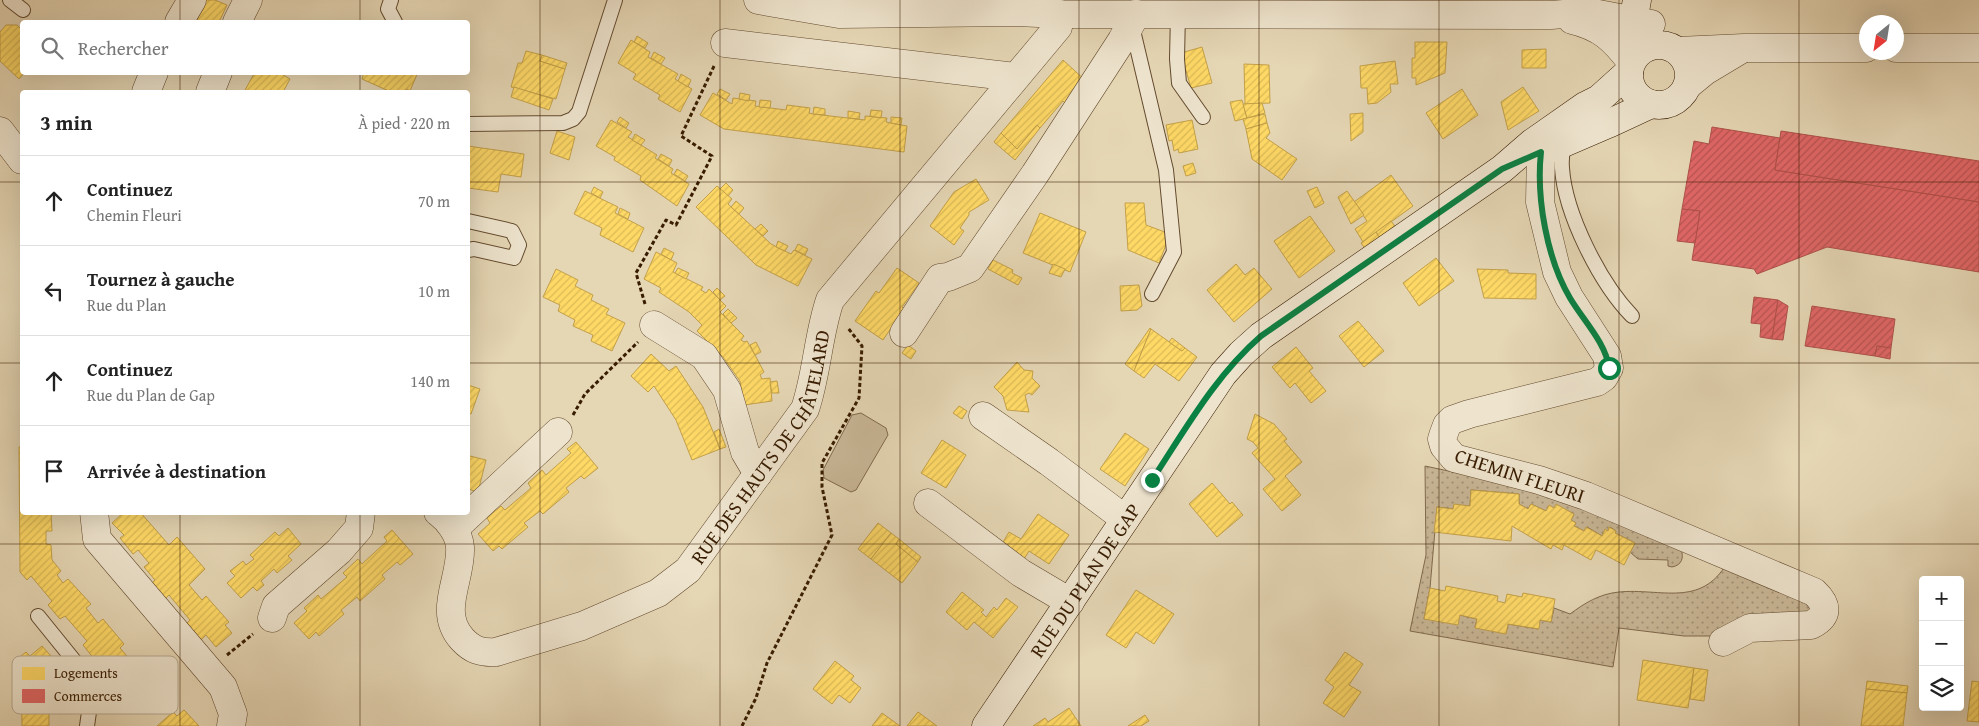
<!DOCTYPE html>
<html lang="fr">
<head>
<meta charset="utf-8">
<style>
  body { margin:0; font-family:"Gentium Book Plus",serif; background:#f6f6f6; color:#222 }
  .controls { position:absolute; right:15px; bottom:15px; display:grid; overflow:hidden; border-radius:5px; box-shadow:0 5px 20px #0002 }
  .controls button { width:45px; height:45px; display:grid; place-items:center; padding:0; border:0; border-bottom:1px solid #e0e0e0; background:#fff; color:#222; font:25px sans-serif }
  .compass { position:absolute; left:1859px; top:15px; width:45px; height:45px; border-radius:50%; background:#fff; box-shadow:0 5px 20px #0002; rotate:210deg }
  .stop { position:absolute; width:15px; height:15px; margin:-11px; border:4px solid #0b8043; border-radius:50%; background:#fff }
  .stop.end { background:#0b8043; border-color:#fff; box-shadow:0 1px 5px #0008 }
  .list { margin:0; padding:0; list-style:none }
  h2 { display:flex; justify-content:space-between; align-items:center; height:65px; margin:0; padding:0 20px; font-size:21px }
  h2 small { font-size:16px; font-weight:400; color:#767676 }
  .list li { display:grid; grid-template-columns:32px 1fr auto; gap:15px; align-items:center; box-sizing:border-box; height:90px; padding:0 20px; border-top:1px solid #e0e0e0 }
  .list b { display:block; font-size:19px; white-space:nowrap }
  .list p { margin:0; font-size:16px; white-space:nowrap; color:#767676 }
  .list em { font-size:16px; font-style:normal; color:#767676 }
  .icon { flex:none; width:28px; height:28px; fill:none; stroke:currentColor; stroke-width:2; stroke-linecap:round; stroke-linejoin:round }
  .map { position:relative; flex:none; width:1979px; height:726px; overflow:hidden }
  .search { position:absolute; background:#fff; box-shadow:0 5px 20px #0002; left:20px; top:20px; width:450px; height:55px; display:flex; align-items:center; gap:12px; box-sizing:border-box; padding:0 18px; border-radius:5px; color:#767676; font-size:19px }
  .panel { position:absolute; background:#fff; box-shadow:0 5px 20px #0002; left:20px; top:90px; width:450px; height:425px; border-radius:5px }
  .map>svg:first-child { display:block }
  .grass { fill:url(#grass-dots); stroke:#80694c }
  .pitch { fill:#c8b696; stroke:#80694c }
  .homes { fill:url(#homes-hatch); stroke:#c3a048 }
  .shops { fill:url(#shops-hatch); stroke:#ae5048 }
  .lines { fill:none; stroke-linecap:round; stroke-linejoin:round }
  .service-casing { stroke:#634a2e; stroke-width:16 }
  .minor-casing { stroke:#634a2e; stroke-width:29 }
  .tertiary-casing { stroke:#634a2e; stroke-width:29 }
  .secondary-casing { stroke:#381c01; stroke-width:29 }
  .path { stroke:#381c01; stroke-width:3; stroke-dasharray:4 2.5; stroke-linecap:butt }
  .service { stroke:#eee4ce; stroke-width:14 }
  .minor { stroke:#eee4ce; stroke-width:28 }
  .tertiary { stroke:#eee4ce; stroke-width:28 }
  .secondary { stroke:#eee4ce; stroke-width:28 }
  .route { stroke:#0b8043; stroke-width:6 }
  .grid { fill:none; stroke:#381c01; stroke-width:1; stroke-opacity:0.55 }
  .labels { text-anchor:middle; dominant-baseline:central; stroke-width:5; stroke-linejoin:round; paint-order:stroke }
  .street-label { font-size:20px; fill:#381c01; stroke:#eee4ce }
  .key { fill:#eee4ce; stroke:#b7a890; stroke-width:1 }
  .key-label { font-size:14px; fill:#381c01 }
</style>
</head>
<body>
<div class="map">
<svg width="1979" height="726" viewBox="0 0 1979 726">
  <defs>
    <pattern id="grass-dots" width="8" height="8" patternUnits="userSpaceOnUse" patternTransform="scale(1.25)"><rect width="8" height="8" fill="#c8b696"/><path d="M2 2h.1M6 6h.1" fill="none" stroke="#a39378" stroke-width="1.8" stroke-linecap="round"/></pattern>
    <pattern id="homes-hatch" width="6" height="6" patternUnits="userSpaceOnUse" patternTransform="scale(1.25)"><rect width="6" height="6" fill="#ffd966"/><path d="M-1 1l2-2M0 6l6-6M5 7l2-2" fill="none" stroke="#dbba57"/></pattern>
    <pattern id="shops-hatch" width="6" height="6" patternUnits="userSpaceOnUse" patternTransform="scale(1.25)"><rect width="6" height="6" fill="#e06666"/><path d="M-1 1l2-2M0 6l6-6M5 7l2-2" fill="none" stroke="#b75352"/></pattern>
  </defs>
  <rect width="100%" height="100%" fill="#e5d6b4"/>
  <filter id="stains"><feTurbulence type="fractalNoise" baseFrequency=".004" numOctaves="4"/><feColorMatrix values="0 0 0 0 .2 0 0 0 0 .09 0 0 0 0 .02 0 0 0 .5 -.17"/></filter>
  <radialGradient id="worn" r=".72"><stop offset=".6" stop-color="#630" stop-opacity="0"/><stop offset="1" stop-color="#630" stop-opacity=".3"/></radialGradient>
  <!-- grass -->
  <path class="grass" d="M1425 466 1533 489 1681 549C1684 558 1682 565 1672 567L1668 566V560L1638 559 1630 552 1635 543 1615 533 1616 531 1610 527 1608 531 1605 530 1602 536 1587 527 1584 531 1574 526 1576 523 1571 520 1574 514 1556 505 1554 508 1549 506 1546 511 1531 504 1528 509 1519 504V494L1471 490 1470 506 1454 505 1453 509 1437 507 1430 588 1424 619 1460 615 1477 619 1475 627 1506 633 1508 624 1538 629 1540 620 1551 622 1554 608 1570 614C1585 603 1599 594 1619 592 1661 588 1701 608 1727 563L1799 591 1817 610 1721 636H1684L1619 628 1613 667 1410 631 1426 555Z"/>
  <!-- pitch -->
  <path class="pitch" d="M861 413 886 428 888 435 856 490 851 492 824 478 823 470 852 415Z"/>
  <!-- homes -->
  <g class="homes">
    <path d="M206 0H215L227 5 219 22H196Z"/>
    <path d="M6 25H17L22 30V72H25L19 79 0 61V32Z"/>
    <path d="M637 36 648 43 645 48 634 42Z"/>
    <path d="M631 40 650 52 648 57 678 74 675 79 692 89 680 112 658 99 660 95 633 79 636 74 618 63Z"/>
    <path d="M1415 42H1447L1445 73 1416 85V78H1412V58H1415Z"/>
    <path d="M1202 47 1212 83 1191 88 1181 53Z"/>
    <path d="M1546 49V68H1522V50Z"/>
    <path d="M526 51 542 55 540 61 565 69 556 99 511 87 518 63H522Z"/>
    <path d="M654 52 665 58 661 64 651 58Z"/>
    <path d="M542 55 567 63 565 69 540 61Z"/>
    <path d="M1063 60 1086 81 1066 104 1063 101 1040 128 1037 125 1017 149 1001 133Z"/>
    <path d="M1395 61 1398 84H1390L1391 92 1377 103 1368 104 1367 88H1361L1360 66Z"/>
    <path d="M1244 64 1269 65 1270 103 1245 104Z"/>
    <path d="M255 72H278L290 79 283 92H244Z"/>
    <path d="M364 72H418L410 91 407 89 405 92H391L362 79Z"/>
    <path d="M681 74 691 80 688 87 678 81Z"/>
    <path d="M514 87 553 99 549 110 511 97Z"/>
    <path d="M1523 87 1539 111 1508 130 1501 102Z"/>
    <path d="M720 89 730 94 726 100 717 94Z"/>
    <path d="M1462 89 1478 115 1443 139 1426 113Z"/>
    <path d="M713 93 732 104 733 98 756 101 755 106 786 110 787 105 810 108 809 113 813 114 865 120V116L887 118 886 122 907 126 904 152 724 129 700 115Z"/>
    <path d="M740 93 750 95 749 101 739 99Z"/>
    <path d="M760 100 771 101 770 108 759 107Z"/>
    <path d="M1242 100 1247 118 1235 121 1230 102Z"/>
    <path d="M1262 103 1265 113 1247 118 1243 104Z"/>
    <path d="M814 107 825 109V115L813 114Z"/>
    <path d="M871 110 882 111 881 118 870 116Z"/>
    <path d="M848 111 860 113 859 119 848 118Z"/>
    <path d="M1363 113V132L1351 141 1350 114Z"/>
    <path d="M1265 114 1267 123 1246 129 1243 119Z"/>
    <path d="M620 117 629 123 626 128 617 122Z"/>
    <path d="M891 117 902 118 901 125 891 123Z"/>
    <path d="M611 120 632 132 628 137 657 155 655 158 673 169 671 173 689 184 677 206 640 180 641 176 614 160 615 157 596 146Z"/>
    <path d="M1192 120 1198 149 1179 153 1178 149 1174 151 1172 140 1169 141 1166 125Z"/>
    <path d="M1267 123 1270 133 1266 138 1297 159 1282 180 1252 159 1246 129Z"/>
    <path d="M1037 125 1040 128 1015 160 994 142 1001 133 1017 149Z"/>
    <path d="M557 131 575 137 569 160 550 153Z"/>
    <path d="M635 134 645 140 641 145 632 140Z"/>
    <path d="M468 146 524 154 521 177 501 174 498 192 468 188Z"/>
    <path d="M661 154 672 160 669 166 658 159Z"/>
    <path d="M1193 163 1196 173 1186 176 1183 166Z"/>
    <path d="M677 169 688 176 685 181 674 174Z"/>
    <path d="M1391 175 1413 206 1363 242 1355 229 1367 221 1354 202Z"/>
    <path d="M976 179 989 200 969 212V215L960 228 964 231 954 245 930 226 954 192Z"/>
    <path d="M726 183 733 190 728 196 720 189Z"/>
    <path d="M717 186 732 199 728 204 771 244 791 254 794 250 812 259 798 286 756 265 696 207Z"/>
    <path d="M594 187 603 192 600 198 591 193Z"/>
    <path d="M1317 187 1324 203 1315 208 1307 191Z"/>
    <path d="M585 191 618 207 615 213 644 228 633 252 600 235 602 228 574 214Z"/>
    <path d="M1347 191 1364 215 1351 224 1338 197Z"/>
    <path d="M736 201 744 208 739 214 731 207Z"/>
    <path d="M1125 203H1144L1146 225 1170 234 1159 263 1128 250Z"/>
    <path d="M620 208 630 213 628 219 618 214Z"/>
    <path d="M1040 213 1086 232 1070 272 1023 253Z"/>
    <path d="M1310 216 1335 251 1299 278 1274 241Z"/>
    <path d="M1391 221 1397 229 1381 240 1376 232Z"/>
    <path d="M761 224 768 231 763 236 755 229Z"/>
    <path d="M1376 232 1381 240 1367 251 1361 243Z"/>
    <path d="M778 241 788 246 785 251 776 247Z"/>
    <path d="M798 244 808 249 805 255 795 250Z"/>
    <path d="M664 248 674 253 671 260 661 254Z"/>
    <path d="M656 252 677 263 673 272 703 287 701 290 706 293 709 289 726 306 720 312 744 336 741 340 744 342 747 341 755 355 764 372 760 375 762 379 770 378 772 401 744 405 740 381 723 357 697 331 702 325 689 312 659 292 661 288 644 279Z"/>
    <path d="M1436 258 1454 281 1419 306 1403 283Z"/>
    <path d="M993 260 1013 270 1012 273 1022 278 1018 285 988 269Z"/>
    <path d="M1053 264 1065 269 1061 277 1049 273Z"/>
    <path d="M1236 264 1245 275 1254 268 1272 289 1234 322 1207 290Z"/>
    <path d="M678 268 689 273 686 279 675 273Z"/>
    <path d="M897 268 919 283 902 307 904 309 883 340 855 321 876 291 879 293Z"/>
    <path d="M556 269 578 280 575 286 593 295 591 300 609 309 606 314 625 323 612 351 591 341 593 335 573 326 575 320 558 311 560 305 543 297Z"/>
    <path d="M1477 269 1508 270V273L1536 274V299L1484 298Z"/>
    <path d="M1139 285 1142 306 1137 310 1121 311 1120 286Z"/>
    <path d="M717 288 725 296 720 300 713 292Z"/>
    <path d="M728 309 737 318 731 323 723 314Z"/>
    <path d="M1358 321 1384 351 1364 367 1339 336Z"/>
    <path d="M1150 328 1151 329 1134 371 1125 364Z"/>
    <path d="M1151 329 1182 351 1185 348 1197 357 1179 381 1155 364 1144 378 1134 371Z"/>
    <path d="M1172 338 1185 348 1182 351 1169 342Z"/>
    <path d="M756 342 761 352 755 355 750 345Z"/>
    <path d="M908 345 916 351 911 359 902 353Z"/>
    <path d="M1296 347 1313 368 1309 371 1326 391 1311 403 1295 383 1290 388 1272 367Z"/>
    <path d="M651 354 669 371 676 366 703 407 720 449 692 460 676 420 654 386 648 392 631 376Z"/>
    <path d="M1017 362 1024 370 1033 371 1032 378 1040 386 1032 395 1029 393 1025 395 1029 412 1007 410 1003 396 994 387Z"/>
    <path d="M777 381 779 393H772L770 382Z"/>
    <path d="M468 385 480 389 471 414 468 413Z"/>
    <path d="M959 406 967 411 962 419 953 413Z"/>
    <path d="M1255 414 1274 424 1287 439 1284 441 1302 462 1285 476 1301 495 1282 511 1263 489 1275 479 1252 453 1258 448 1253 442 1247 439Z"/>
    <path d="M719 429 726 447 720 449 714 432Z"/>
    <path d="M1125 433 1149 449 1125 486 1100 469Z"/>
    <path d="M942 440 966 455 946 488 921 473Z"/>
    <path d="M576 442 598 468 584 479 581 476 566 488 569 492 543 514 540 511 524 523 528 527 502 549 499 546 493 551 478 534 490 523 487 518 501 506 505 510 531 488 528 483 542 470 546 475 571 453 567 449Z"/>
    <path d="M19 447H22V512H51L52 531H46V544L51 545 52 560 61 571 57 575 63 583 68 579 91 604 86 608 98 623 103 619 124 644 120 648 133 663 138 659 159 683 155 687 161 694 145 709 134 696 131 700 117 685 121 681 100 656 95 660 83 645 87 641 65 616 60 619 48 605 52 601 31 576 27 580 20 572Z"/>
    <path d="M470 456 486 460 478 492 468 489V461Z"/>
    <path d="M1212 483 1230 504 1232 502 1243 515 1217 537 1189 504Z"/>
    <path d="M1471 490 1519 494V504L1528 509 1531 504 1546 511 1549 505 1554 508 1556 504 1574 514 1571 520 1576 523 1574 526 1584 531 1586 527 1602 536 1605 529 1608 531 1609 527 1616 531 1615 533 1635 543 1624 565 1596 550 1591 560 1564 545 1562 550 1553 545 1551 549 1512 526 1511 541 1434 532 1437 507 1453 509 1454 504 1470 506Z"/>
    <path d="M124 512H140L169 545 177 537 205 569 189 585 202 600 206 596 229 622 225 625 232 633 216 647 206 635 201 640 187 623 190 620 169 595 165 599 152 583 155 580 144 567 149 563 138 550 133 554 120 538 124 535 112 523Z"/>
    <path d="M1038 514 1069 535 1049 564 1029 551 1024 559 1002 544 1009 532 1021 539Z"/>
    <path d="M878 523 891 533 871 559 858 549Z"/>
    <path d="M288 528 301 544 288 556 292 560 277 573 274 569 261 581 264 585 257 591 253 587 241 598 227 583 235 576 230 571 243 561 246 565 254 559 250 555 275 532 279 536Z"/>
    <path d="M392 530 413 554 400 565 397 562 382 575 385 579 360 601 357 597 341 610 344 614 319 636 316 632 309 639 294 623 307 611 304 608 318 595 321 599 347 577 343 573 358 559 362 564 387 541 384 537Z"/>
    <path d="M891 533 899 539 896 544 918 562 902 583 871 559Z"/>
    <path d="M899 539 921 557 918 562 896 544Z"/>
    <path d="M1446 586 1498 596 1497 601 1505 603 1507 594 1522 597 1523 593 1555 599 1551 622 1540 620 1539 629 1508 624 1506 634 1475 628 1477 619 1460 615 1458 625 1424 619 1430 588 1445 591Z"/>
    <path d="M1136 590 1174 614 1154 644 1136 632 1126 648 1106 635Z"/>
    <path d="M962 592 984 610 981 612 986 617 994 607 997 610 1006 598 1018 607 993 638 974 622 967 630 946 612Z"/>
    <path d="M42 646 60 666 53 672 54 699H49V726H22L21 656 26 652 30 656Z"/>
    <path d="M1345 652 1363 664 1349 685 1361 692 1344 717 1323 703 1334 687 1325 680Z"/>
    <path d="M1643 660 1694 668 1688 708 1637 700Z"/>
    <path d="M835 661 854 676 851 680 861 688 850 703 839 695 832 704 813 689Z"/>
    <path d="M1694 668 1708 670 1704 701 1690 699Z"/>
    <path d="M1867 681 1908 686 1907 693 1866 689Z"/>
    <path d="M1972 681 1979 682V722L1967 721Z"/>
    <path d="M1866 689 1907 693 1903 726H1861Z"/>
    <path d="M1069 708 1081 726H1033L1045 718 1048 722Z"/>
    <path d="M184 710 199 726H157L173 712 177 716Z"/>
    <path d="M918 712 937 726H907Z"/>
    <path d="M882 713 900 726H872Z"/>
    <path d="M1145 715 1149 721 1141 726H1128Z"/>
  </g>
  <!-- shops -->
  <g class="shops">
    <path d="M1712 127 1780 138 1775 170 1979 202V272L1827 247 1757 274 1754 269 1692 260 1700 211 1682 209 1694 141 1709 144Z"/>
    <path d="M1781 131 1979 161V202L1775 170Z"/>
    <path d="M1682 209 1700 211 1695 243 1677 241Z"/>
    <path d="M1754 297 1778 300 1772 339 1760 337 1761 324 1751 323Z"/>
    <path d="M1778 300 1788 306 1783 340 1772 339Z"/>
    <path d="M1812 306 1895 319 1891 348 1877 346 1875 356 1805 346Z"/>
    <path d="M1877 346 1891 348 1890 359 1875 356Z"/>
  </g>
  <g class="lines">
    <!-- service casing -->
    <g class="service-casing">
      <g id="service">
        <path d="M10 0 23 10"/>
        <path d="M391 0 388 9 395 22"/>
        <path d="M1178 13 1177 59 1179 83 1203 117"/>
        <path d="M1132 26 1166 170 1174 252 1152 294"/>
        <path d="M468 124 563 123 573 119 579 112 615 0"/>
        <path d="M1564 141C1563 150 1561 159 1562 168 1565 214 1600 283 1632 316"/>
        <path d="M468 221 512 231 519 245 514 258 474 249 468 250"/>
        <path d="M38 616 93 684 87 726"/>
      </g>
    </g>
    <!-- minor casing -->
    <g class="minor-casing">
      <g id="minor">
        <path d="M758 0 839 14 1014 12 1060 14 1551 15 1588 12 1651 24"/>
        <path d="M1572 20C1601 27 1614 39 1631 62"/>
        <path d="M179 22 192 0"/>
        <path d="M237 22 248 0"/>
        <path d="M725 43 1015 77"/>
        <path d="M146 92 154 72"/>
        <path d="M210 92 218 72"/>
        <path d="M0 131 22 160"/>
        <path d="M1541 152 1540 202 1557 272 1569 297 1607 356 1609 368 1604 377 1597 382 1469 414 1452 420 1447 425 1444 433 1442 439 1444 446 1454 458 1539 480 1586 496 1814 592C1828 605 1829 616 1811 625L1750 628 1723 642"/>
        <path d="M654 325 704 356 727 390 745 452 758 474"/>
        <path d="M904 333 940 278 948 277 970 268 1035 174 1122 40 1136 14"/>
        <path d="M983 416 1049 462 1125 519"/>
        <path d="M928 503 1021 573 1070 602"/>
        <path d="M94 512 97 539 223 687 233 714 231 726"/>
        <path id="s1" d="M438 512C449 520 459 534 460 547 462 579 437 611 462 639 472 650 481 653 496 652L582 626 658 593 688 570 805 409C817 374 818 335 830 300L1058 27 1060 14"/>
        <path d="M454 529 558 432"/>
        <path d="M272 618 276 606 339 551 359 528 361 512"/>
      </g>
    </g>
    <!-- tertiary casing -->
    <g class="tertiary-casing">
      <g id="tertiary">
        <path d="M1896 48H1979"/>
        <path d="M1678 51 1744 48H1866"/>
        <path d="M1688 85 1705 71 1740 50"/>
      </g>
    </g>
    <!-- secondary casing -->
    <g class="secondary-casing">
      <g id="secondary">
        <circle cx="1659" cy="75" r="30"/>
        <path d="M1635 55C1632 36 1633 19 1637 0"/>
        <path d="M1536 155 1608 124 1651 104"/>
        <path id="s2" d="M986 726 1223 374 1241 354 1261 336 1502 169 1532 143 1585 106 1599 99 1629 72"/>
      </g>
    </g>
    <!-- path -->
    <g class="path">
      <path d="M645 304 636 273 666 220 676 225 712 156 681 136 715 64"/>
      <path d="M573 415 585 394 638 342"/>
      <path d="M227 655 253 634"/>
      <path d="M742 726 756 698 767 663 832 535 822 487V463L859 398 862 346 848 328"/>
    </g>
    <!-- service -->
    <use href="#service" class="service"/>
    <!-- minor -->
    <use href="#minor" class="minor"/>
    <!-- tertiary -->
    <use href="#tertiary" class="tertiary"/>
    <!-- secondary -->
    <use href="#secondary" class="secondary"/>
  </g>
  <g class="lines">
    <!-- route -->
    <path class="route" d="M1152 480C1185 430 1215 376 1261 336L1502 169 1541 152C1536 198 1547 259 1570 298 1583 320 1606 343 1609 368"/>
  </g>
  <!-- grid -->
  <path class="grid" d="M180 0V22M360 0V22M540 0V726M720 0V726M900 0V726M1079 0V726M1259 0V726M1439 0V726M1619 0V726M1799 0V726M180 72V92M360 72V92M0 182H22M468 182H1979M0 363H22M468 363H1979M180 512V726M360 512V726M0 544H1979"/>
  <g class="labels">
    <!-- street labels -->
    <g class="street-label">
      <text stroke="none"><textPath href="#s1" startOffset="532">RUE DES HAUTS DE CHÂTELARD</textPath></text>
      <text transform="translate(1520 475) rotate(18)">CHEMIN FLEURI</text>
      <text stroke="none"><textPath href="#s2" startOffset="176">RUE DU PLAN DE GAP</textPath></text>
    </g>
  </g>
  <!-- legend -->
  <rect x="12" y="656" width="166" height="58" rx="8" class="key"/>
  <rect x="22" y="667" width="23" height="13" fill="#ffd966"/>
  <rect x="22" y="689" width="23" height="14" fill="#e06666"/>
  <g class="key-label">
    <text x="54" y="678">Logements</text>
    <text x="54" y="701">Commerces</text>
  </g>
  <rect width="100%" height="100%" filter="url(#stains)"/>
  <rect width="100%" height="100%" fill="url(#worn)"/>
</svg>
<div class="controls">
<button>+</button>
<button>−</button>
<button><svg class="icon" aria-label="layers" viewBox="0 0 24 24"><path d="M12 4l9 5-9 5-9-5zM3 14l9 5 9-5"/></svg></button>
</div>
<svg class="compass" viewBox="-18 -18 36 36"><path d="M0-13l5 13h-10z" fill="#e53935"/><path d="M0 13l5-13h-10z" fill="#767676"/></svg>
<div class="stop" style="left:1609px;top:368px"></div>
<div class="stop end" style="left:1152px;top:480px"></div>
<div class="search"><svg class="icon" aria-label="search" viewBox="0 0 24 24"><circle cx="10" cy="10" r="6"/><path d="M15 15l6 6"/></svg>Rechercher</div>
<section class="panel">
<h2>3 min<small>À pied · 220 m</small></h2>
<ul class="list">
<li><svg class="icon" aria-label="ahead" viewBox="0 0 24 24"><path d="M12 20V5M6 11l6-6 6 6"/></svg><div><b>Continuez</b><p>Chemin Fleuri</p></div><em>70 m</em></li>
<li><svg class="icon" aria-label="left" viewBox="0 0 24 24"><path d="M17 20v-9H6M10 6l-5 5 5 5"/></svg><div><b>Tournez à gauche</b><p>Rue du Plan</p></div><em>10 m</em></li>
<li><svg class="icon" aria-label="ahead" viewBox="0 0 24 24"><path d="M12 20V5M6 11l6-6 6 6"/></svg><div><b>Continuez</b><p>Rue du Plan de Gap</p></div><em>140 m</em></li>
<li><svg class="icon" aria-label="arrive" viewBox="0 0 24 24"><path d="M6 21V4h12l-3 4 3 4H6"/></svg><div><b>Arrivée à destination</b></div></li>
</ul>
</section>
</div>
</body>
</html>
